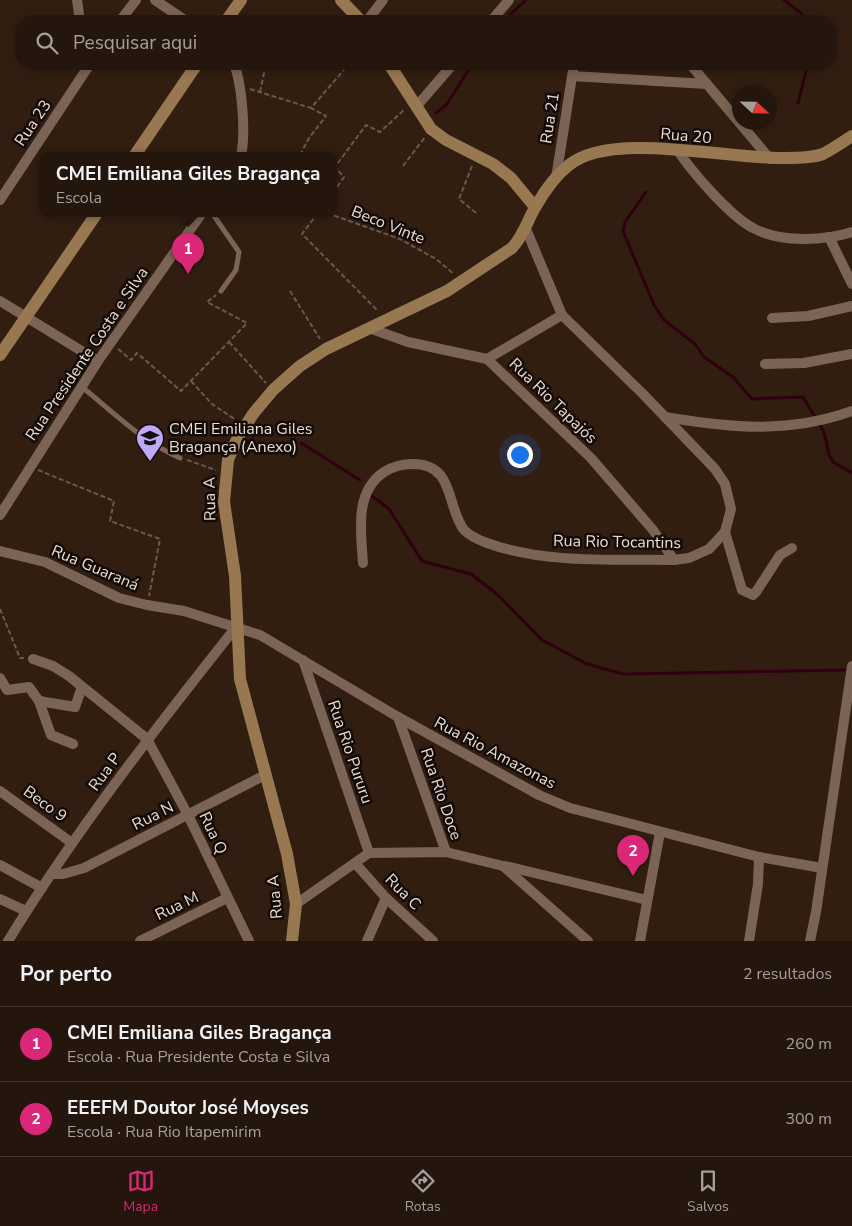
<!DOCTYPE html>
<html lang="pt">
<head>
<meta charset="utf-8">
<style>
  body { margin:0; font-family:"Nunito Sans",sans-serif; background:#31231b; color:#f1f3f6 }
  .compass { position:absolute; left:732px; top:85px; width:45px; height:45px; border-radius:50%; background:#25160d; box-shadow:0 2px 8px #0003; rotate:112deg }
  .you { position:absolute; left:519px; top:454px; width:18px; height:18px; margin:-12px; border:4px solid #fff; border-radius:50%; background:#1a73e8; box-shadow:0 0 0 8px #1a73e833 }
  .badge { display:grid; place-items:center; width:32px; height:32px; border-radius:50%; background:#db2777; color:#fff; font-size:16px; font-weight:700 }
  .pin { position:absolute; translate:-50% -41px; filter:drop-shadow(0 1px 2px #0008) }
  .pin::after { content:''; position:absolute; top:26px; width:18px; height:15px; background:inherit; clip-path:polygon(0 0,100% 0,50% 100%) }
  .popup { position:absolute; left:39px; top:152px; width:298px; height:65px; box-sizing:border-box; display:grid; place-content:center; border-radius:10px; background:#25160d; filter:drop-shadow(0 1px 4px #0005); font-size:16px; white-space:nowrap; color:#a39f9d }
  .popup b { font-size:19px; color:#f1f3f6 }
  .popup::after { content:''; position:absolute; left:50%; top:100%; margin-left:-10px; border:10px solid transparent; border-top-color:#25160d }
  .list { margin:0; padding:0; list-style:none }
  h2 { display:flex; justify-content:space-between; align-items:center; height:65px; margin:0; padding:0 20px; font-size:21px }
  h2 small { font-size:16px; font-weight:400; color:#a39f9d }
  .list li { display:grid; grid-template-columns:32px 1fr auto; gap:15px; align-items:center; box-sizing:border-box; height:75px; padding:0 20px; border-top:1px solid #42352e }
  .list b { display:block; font-size:19px; white-space:nowrap }
  .list p { margin:0; font-size:16px; white-space:nowrap; color:#a39f9d }
  .list em { font-size:16px; font-style:normal; color:#a39f9d }
  .icon { flex:none; width:28px; height:28px; fill:none; stroke:currentColor; stroke-width:2; stroke-linecap:round; stroke-linejoin:round }
  .map { position:relative; flex:none; width:852px; height:941px; overflow:hidden }
  .search { position:absolute; background:#25160d; box-shadow:0 2px 8px #0003; left:15px; right:15px; top:15px; height:55px; display:flex; align-items:center; gap:12px; box-sizing:border-box; padding:0 18px; border-radius:20px; color:#a39f9d; font-size:19px }
  .sheet { height:215px; background:#25160d }
  nav { display:flex; justify-content:space-around; align-items:center; box-sizing:border-box; height:70px; border-top:1px solid #42352e; background:#25160d; font-size:14px; color:#a39f9d }
  nav a { display:grid; justify-items:center; gap:2px }
  nav .on { color:#db2777 }
  .map>svg:first-child { display:block }
  .lines { fill:none; stroke-linecap:round; stroke-linejoin:round }
  .stream { stroke:#2f000f; stroke-width:3 }
  .path { stroke:#69584d; stroke-width:2; stroke-dasharray:5 2.5; stroke-linecap:butt }
  .lane { stroke:#7b6455; stroke-width:5 }
  .street { stroke:#7b6455; stroke-width:10 }
  .secondary { stroke:#987851; stroke-width:12 }
  .labels { text-anchor:middle; dominant-baseline:central; stroke-width:5; stroke-linejoin:round; paint-order:stroke }
  .street-label { font-size:16px; fill:#eaddd4; stroke:#130a05 }
  .poi-label { font-size:16px; fill:#eaddd4; stroke:#130a05; text-anchor:start }
</style>
</head>
<body>
<div class="map">
<svg width="852" height="941" viewBox="0 0 852 941">
  <rect width="100%" height="100%" fill="#311e11"/>
  <g class="lines">
    <!-- stream -->
    <g class="stream">
      <path d="M784 0 801 13 805 21"/>
      <path d="M503 21 526 0"/>
      <path d="M798 103 808 64"/>
      <path d="M436 113 447 104 472 64"/>
      <path d="M646 192 625 222 623 231 654 305 664 320 695 344 704 357 733 377 752 399 803 397 824 432 829 455 833 462 852 473"/>
      <path d="M301 443 360 480"/>
      <path d="M372 496 389 509 422 561 471 574 497 594 542 640 587 664 623 674 850 670"/>
    </g>
    <!-- path -->
    <g class="path">
      <path d="M288 21H289"/>
      <path d="M250 89 311 108 349 64"/>
      <path d="M260 92 266 64"/>
      <path d="M300 155 309 138 326 116 311 108"/>
      <path d="M403 166 425 137"/>
      <path d="M472 166 459 199 476 213"/>
      <path d="M333 193 344 177 335 167 366 125 380 132 405 109"/>
      <path d="M318 213 302 234 378 311"/>
      <path d="M327 213 400 239 436 259 454 274"/>
      <path d="M290 291 320 339"/>
      <path d="M229 342 266 383"/>
      <path d="M118 349 131 360 137 353 181 391 247 323 207 302 216 295"/>
      <path d="M191 381 212 404 236 420"/>
      <path d="M187 460 216 470"/>
      <path d="M38 470 114 501 110 521 160 539 149 596"/>
      <path d="M0 609 20 658H24"/>
    </g>
    <!-- lane -->
    <g class="lane">
      <path d="M212 213 239 252 236 270 221 291"/>
      <path d="M82 387C113 412 143 442 180 458"/>
    </g>
    <!-- street -->
    <g class="street">
      <path d="M77 0 80 21"/>
      <path d="M155 0 186 21"/>
      <path d="M120 21 136 0"/>
      <path d="M367 21 383 0"/>
      <path d="M491 21 509 0"/>
      <path d="M234 64C242 84 246 134 241 155"/>
      <path d="M690 64 770 159"/>
      <path d="M572 76 707 84"/>
      <path d="M416 107 453 64"/>
      <path d="M678 151C693 173 730 216 753 228 780 243 824 241 852 232"/>
      <path d="M556 178 574 64"/>
      <path d="M0 200 90 64"/>
      <path d="M829 237 852 284"/>
      <path d="M0 301 98 361"/>
      <path d="M772 318 808 316 852 306"/>
      <path d="M369 328 408 342 487 359 591 458 653 530 674 560"/>
      <path d="M487 359 562 315"/>
      <path d="M765 364 804 363 852 354"/>
      <path d="M665 417C731 428 788 434 852 411"/>
      <path d="M0 515 98 361 202 213"/>
      <path d="M725 532 742 590 753 595 756 592 780 555 792 548"/>
      <path d="M0 551 45 562 119 598 147 605 184 611 260 635 398 717 539 795 570 808 759 857 822 868"/>
      <path d="M363 563C361 532 354 492 384 472 392 467 403 464 413 464 455 464 446 506 464 530 470 536 479 540 487 543 546 564 613 559 674 560L689 558 709 549 725 532 731 509 725 484 715 469 643 394 562 315 526 229"/>
      <path d="M33 659 53 666 69 676 147 739 188 815 249 941"/>
      <path d="M303 660 369 853"/>
      <path d="M0 678 7 690 29 687 39 701 51 735 73 744"/>
      <path d="M39 701 75 707 82 687"/>
      <path d="M398 717 446 852"/>
      <path d="M0 791 72 843"/>
      <path d="M355 863 386 898 433 941"/>
      <path d="M0 865 42 888"/>
      <path d="M505 866 647 900"/>
      <path d="M51 874H63L84 868 265 775"/>
      <path d="M0 899 26 911"/>
      <path d="M296 904 369 853 446 852 503 866 588 941"/>
      <path d="M8 941C76 830 156 728 236 627"/>
      <path d="M140 941 227 898"/>
      <path d="M367 941 386 898"/>
      <path d="M640 941 660 832"/>
      <path d="M749 941 758 884 759 857"/>
      <path d="M810 941 816 912 852 666"/>
    </g>
    <!-- secondary -->
    <g class="secondary">
      <path d="M341 0 361 21"/>
      <path d="M226 21 241 0"/>
      <path d="M389 64 431 129 446 140 493 164 511 178 535 207"/>
      <path d="M135 155 197 64"/>
      <path d="M0 355 97 213"/>
      <path d="M292 941 296 904 287 854 240 679 235 576 224 502 228 460 237 439 253 414 273 390 300 366 326 349 447 291 512 248C524 235 527 221 536 206 544 192 556 175 569 165 612 130 730 160 785 158 797 158 812 158 823 154 833 149 843 142 852 136"/>
    </g>
  </g>
  <!-- icons -->
  <defs>
    <g id="school-pin" transform="scale(1.4375)"><path d="M0 17L-7.5 6A9.5 9.5 0 1 1 7.5 6Z" fill="#bda9f5" stroke="#130a05"/><path d="M0-5L7-2L0 1L-7-2ZM-4 1L0 2.5L4 1V4Q0 6-4 4Z" fill="#111"/></g>
  </defs>
  <g fill-rule="evenodd">
    <use href="#school-pin" x="150" y="438"/>
  </g>
  <g class="labels">
    <!-- street labels -->
    <g class="street-label">
      <text transform="translate(550 118) rotate(-81)">Rua 21</text>
      <text transform="translate(33 123) rotate(-56)">Rua 23</text>
      <text transform="translate(686 136) rotate(5)">Rua 20</text>
      <text transform="translate(388 225) rotate(22)">Beco Vinte</text>
      <text transform="translate(87 354) rotate(-56)">Rua Presidente Costa e Silva</text>
      <text transform="translate(553 401) rotate(44)">Rua Rio Tapajós</text>
      <text transform="translate(210 499) rotate(-91)">Rua A</text>
      <text transform="translate(617 542) rotate(1)">Rua Rio Tocantins</text>
      <text transform="translate(95 568) rotate(23)">Rua Guaraná</text>
      <text transform="translate(350 752) rotate(71)">Rua Rio Pururu</text>
      <text transform="translate(495 753) rotate(28)">Rua Rio Amazonas</text>
      <text transform="translate(105 772) rotate(-54)">Rua P</text>
      <text transform="translate(441 794) rotate(71)">Rua Rio Doce</text>
      <text transform="translate(45 804) rotate(36)">Beco 9</text>
      <text transform="translate(153 816) rotate(-27)">Rua N</text>
      <text transform="translate(213 833) rotate(65)">Rua Q</text>
      <text transform="translate(403 892) rotate(45)">Rua C</text>
      <text transform="translate(275 897) rotate(-95)">Rua A</text>
      <text transform="translate(177 906) rotate(-26)">Rua M</text>
    </g>
    <!-- poi labels -->
    <g class="poi-label">
      <text x="169" y="429">CMEI Emiliana Giles<tspan x="169" dy="18">Bragança (Anexo)</tspan></text>
    </g>
  </g>
</svg>
<svg class="compass" viewBox="-18 -18 36 36"><path d="M0-13l5 13h-10z" fill="#e53935"/><path d="M0 13l5-13h-10z" fill="#a39f9d"/></svg>
<div class="you"></div>
<div class="pin badge" style="left:188px;top:274px">1</div>
<div class="popup"><b>CMEI Emiliana Giles Bragança</b>Escola</div>
<div class="pin badge" style="left:633px;top:876px">2</div>
<div class="search"><svg class="icon" aria-label="search" viewBox="0 0 24 24"><circle cx="10" cy="10" r="6"/><path d="M15 15l6 6"/></svg>Pesquisar aqui</div>
</div>
<section class="sheet">
<h2>Por perto<small>2 resultados</small></h2>
<ul class="list">
<li><span class="badge">1</span><div><b>CMEI Emiliana Giles Bragança</b><p>Escola · Rua Presidente Costa e Silva</p></div><em>260 m</em></li>
<li><span class="badge">2</span><div><b>EEEFM Doutor José Moyses</b><p>Escola · Rua Rio Itapemirim</p></div><em>300 m</em></li>
</ul>
</section>
<nav>
<a class="on"><svg class="icon" aria-label="map" viewBox="0 0 24 24"><path d="M3 6l6-2 6 2 6-2v14l-6 2-6-2-6 2zM9 4v14M15 6v14"/></svg>Mapa</a>
<a><svg class="icon" aria-label="directions" viewBox="0 0 24 24"><path d="M12 3l9 9-9 9-9-9zM9 14v-3h6M13 9l2 2-2 2"/></svg>Rotas</a>
<a><svg class="icon" aria-label="saved" viewBox="0 0 24 24"><path d="M7 4h10v16l-5-4-5 4z"/></svg>Salvos</a>
</nav>
</body>
</html>
